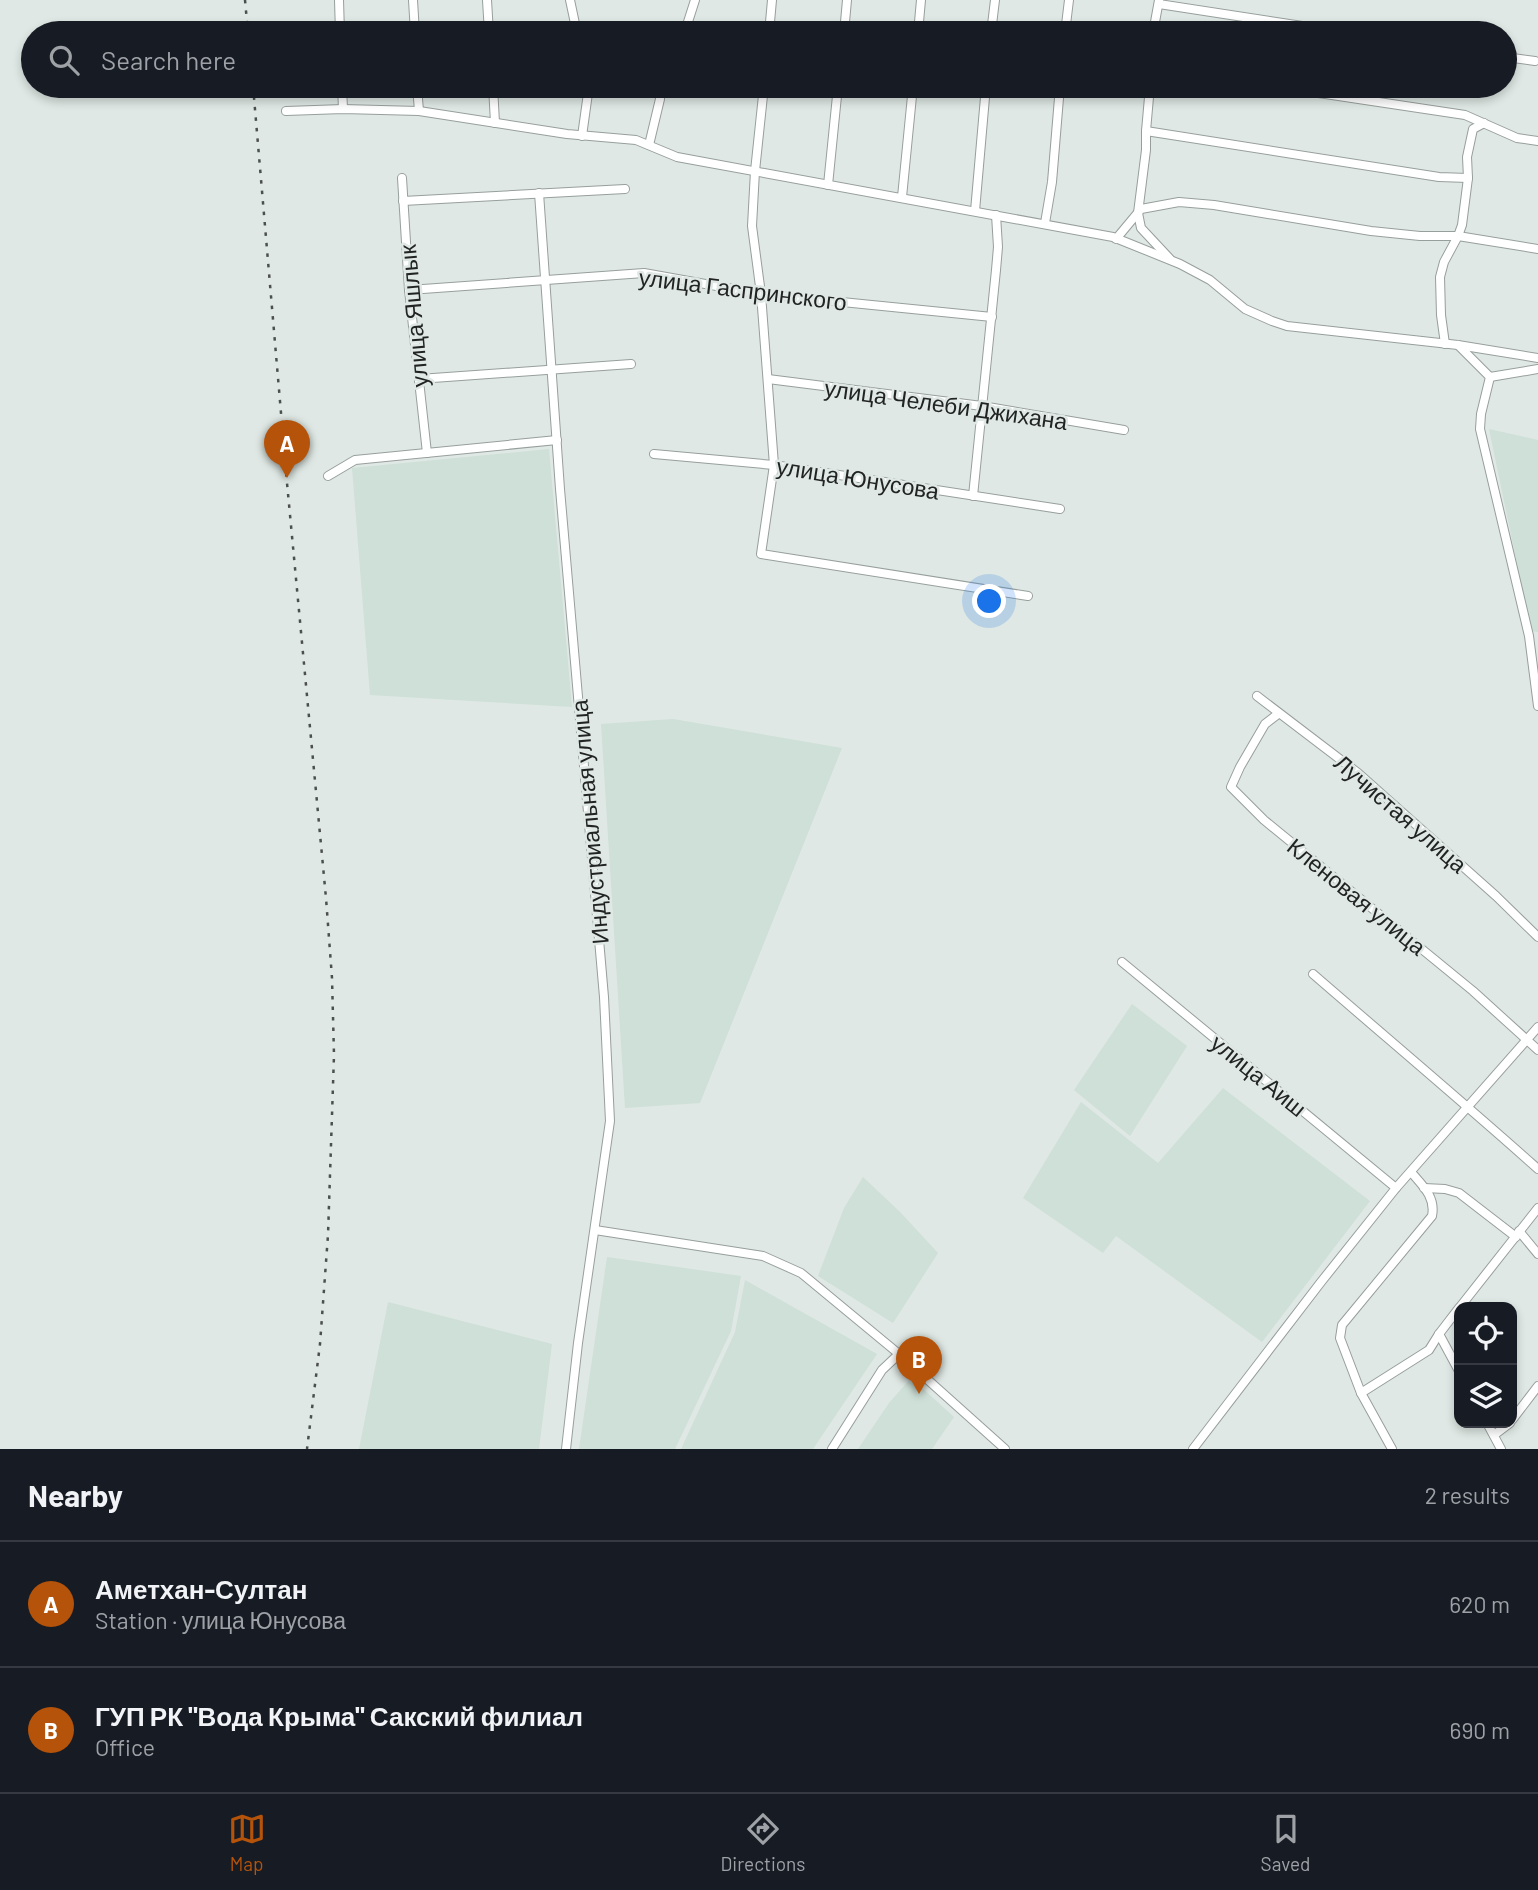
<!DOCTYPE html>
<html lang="en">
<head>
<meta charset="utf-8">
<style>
  body { margin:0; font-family:Barlow,sans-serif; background:#20242c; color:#f1f3f6 }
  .controls { position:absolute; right:21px; bottom:21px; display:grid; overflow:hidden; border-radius:14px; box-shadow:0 4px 10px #0003 }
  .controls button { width:63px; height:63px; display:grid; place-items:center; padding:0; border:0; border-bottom:2px solid #363941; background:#171b24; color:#f1f3f6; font:35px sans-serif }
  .you { position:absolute; left:990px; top:602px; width:24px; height:24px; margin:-18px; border:5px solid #fff; border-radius:50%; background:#1a73e8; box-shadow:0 0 0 10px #1a73e833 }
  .badge { display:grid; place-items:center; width:46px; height:46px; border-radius:50%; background:#b45309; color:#fff; font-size:23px; font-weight:700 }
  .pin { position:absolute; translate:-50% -58px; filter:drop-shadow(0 2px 4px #0008) }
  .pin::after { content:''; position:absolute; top:37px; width:24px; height:21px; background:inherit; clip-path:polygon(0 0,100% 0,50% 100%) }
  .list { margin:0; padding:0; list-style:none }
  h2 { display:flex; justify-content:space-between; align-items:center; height:91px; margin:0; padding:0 28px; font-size:30px }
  h2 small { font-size:23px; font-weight:400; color:#9ea1a6 }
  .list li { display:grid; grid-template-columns:46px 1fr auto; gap:21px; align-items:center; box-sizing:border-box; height:126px; padding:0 28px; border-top:2px solid #363941 }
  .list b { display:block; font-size:26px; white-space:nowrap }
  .list p { margin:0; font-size:23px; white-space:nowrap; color:#9ea1a6 }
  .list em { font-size:23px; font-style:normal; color:#9ea1a6 }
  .icon { flex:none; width:38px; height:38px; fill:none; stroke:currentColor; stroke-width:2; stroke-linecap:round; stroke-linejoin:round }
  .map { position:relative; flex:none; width:1538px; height:1449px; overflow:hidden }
  .search { position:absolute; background:#171b24; box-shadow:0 4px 10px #0003; left:21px; right:21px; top:21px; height:77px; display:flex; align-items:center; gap:18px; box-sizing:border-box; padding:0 24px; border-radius:38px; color:#9ea1a6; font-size:26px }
  .sheet { height:343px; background:#171b24 }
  nav { display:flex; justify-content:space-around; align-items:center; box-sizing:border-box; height:98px; border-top:2px solid #363941; background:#171b24; font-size:19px; color:#9ea1a6 }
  nav a { display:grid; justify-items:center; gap:4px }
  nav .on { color:#b45309 }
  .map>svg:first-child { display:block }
  .built { fill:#cee0d8 }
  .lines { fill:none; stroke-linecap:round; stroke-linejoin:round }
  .minor-casing { stroke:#979f9c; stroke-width:10 }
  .minor { stroke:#fff; stroke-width:8 }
  .rail { stroke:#4b504e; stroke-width:2.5; stroke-dasharray:3.5 7; stroke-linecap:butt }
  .labels { text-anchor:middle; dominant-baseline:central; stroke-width:5; stroke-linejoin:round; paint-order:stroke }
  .street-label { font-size:23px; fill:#212423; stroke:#dfe8e4 }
</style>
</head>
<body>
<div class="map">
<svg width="1538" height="1449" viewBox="0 0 1538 1449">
  <rect width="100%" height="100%" fill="#dfe8e4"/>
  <!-- built -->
  <g class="built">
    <path d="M1489 429 1538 440V632L1531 631Z"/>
    <path d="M549 449 572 707 370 695 352 468Z"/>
    <path d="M673 719 842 748 700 1103 625 1108 601 724Z"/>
    <path d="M1132 1004 1187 1046 1130 1136 1074 1090Z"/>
    <path d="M1223 1088 1370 1201 1262 1342 1116 1236 1103 1253 1023 1198 1081 1102 1158 1163Z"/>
    <path d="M863 1177 901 1213 938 1253 893 1323 818 1276 844 1208Z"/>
    <path d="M607 1257 741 1276 731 1331 675 1449H579Z"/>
    <path d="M745 1280 877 1354 813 1449H681L735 1332Z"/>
    <path d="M388 1302 552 1344 539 1449H359Z"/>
    <path d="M911 1378 954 1417 932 1449H858L889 1403Z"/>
  </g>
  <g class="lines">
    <!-- minor casing -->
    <g class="minor-casing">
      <g id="minor">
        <path d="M339 0 340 33"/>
        <path d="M413 0 415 33"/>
        <path d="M487 0 489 33"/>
        <path d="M570 0 577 33"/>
        <path d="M1159 4 1348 33"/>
        <path d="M680 33 687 25 695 0"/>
        <path d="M769 33 772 0"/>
        <path d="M844 33 847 0"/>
        <path d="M918 33 921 0"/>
        <path d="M991 33 995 0"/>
        <path d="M1065 33 1069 0"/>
        <path d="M1153 33 1159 0"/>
        <path d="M1505 57 1535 61"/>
        <path d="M342 86 343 109"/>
        <path d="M417 86 419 111"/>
        <path d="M493 86 495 123"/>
        <path d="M764 86 755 171 752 226 761 294 774 465 761 554 1028 596"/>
        <path d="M1150 86 1146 131V150L1138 213 1141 228 1170 259"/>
        <path d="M1272 86 1465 115 1517 138 1538 141"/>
        <path d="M286 111 343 109 419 111 567 134 636 140 677 157 1113 237 1180 264 1210 280 1245 309 1272 321 1287 326 1458 345 1538 358"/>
        <path d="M1146 131 1439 177 1468 178"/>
        <path d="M582 136 589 86"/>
        <path d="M649 145 660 99 659 86"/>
        <path d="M402 178 409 290 427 453"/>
        <path d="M828 185 838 86"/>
        <path d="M539 193 560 489 604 997 610 1121 578 1343 566 1449"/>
        <path d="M902 197 913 86"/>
        <path d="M403 201 625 189"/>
        <path d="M975 211 986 86"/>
        <path d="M1045 223 1052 182 1060 86"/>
        <path d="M1116 239 1141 209 1179 202 1214 205 1371 231 1420 236H1458L1538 249"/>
        <path d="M409 290 644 273 761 294 992 317"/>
        <path d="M1445 344 1441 315 1440 277 1444 262 1458 236 1462 225 1468 178 1467 157 1473 129 1484 123"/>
        <path d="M1458 345 1490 377 1481 414 1480 429 1529 636 1538 706"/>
        <path d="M1490 377 1538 369"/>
        <path d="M419 379 631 364"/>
        <path d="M768 379 982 406 1124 430"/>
        <path d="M654 454 774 465 1060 509"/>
        <path d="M328 476 355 460 557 440"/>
        <path d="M973 496 996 270 998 247 996 215"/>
        <path d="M1257 696 1358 773 1496 896 1538 937"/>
        <path d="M1278 714 1265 724 1240 767 1231 787 1264 820 1473 991 1538 1050"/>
        <path d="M1122 962 1396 1188"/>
        <path d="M1313 974C1388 1039 1464 1103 1538 1169"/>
        <path d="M1424 1188 1445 1189 1459 1193 1516 1237"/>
        <path d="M595 1230 763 1256 801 1273 899 1354 1005 1449"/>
        <path d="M1519 1231 1538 1254"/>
        <path d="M1460 1307 1538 1208"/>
        <path d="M1439 1334 1459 1371"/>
        <path d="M1361 1393 1429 1350 1439 1334 1459 1308"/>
        <path d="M1512 1420 1538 1386"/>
        <path d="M1487 1423 1501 1449"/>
        <path d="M1494 1435 1510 1423"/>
        <path d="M832 1449 882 1370 899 1354"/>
        <path d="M1193 1449 1321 1282 1396 1188 1538 1027"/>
        <path d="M1392 1449 1361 1393 1340 1338 1342 1325 1432 1216C1436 1197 1422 1185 1411 1172"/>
      </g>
    </g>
    <!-- minor -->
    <use href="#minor" class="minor"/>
    <!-- rail -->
    <g class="rail">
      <path d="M245 0 248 33"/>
      <path d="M253 86 287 483 326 898 332 978 334 1055 328 1235 320 1344 307 1449"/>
    </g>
  </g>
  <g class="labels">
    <!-- street labels -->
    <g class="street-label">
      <text transform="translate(743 289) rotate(7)">улица Гаспринского</text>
      <text transform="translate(413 316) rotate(-95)">улица Яшлык</text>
      <text transform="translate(946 404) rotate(8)">улица Челеби Джихана</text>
      <text transform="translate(858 478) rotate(9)">улица Юнусова</text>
      <text transform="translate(1401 813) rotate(41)">Лучистая улица</text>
      <text transform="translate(589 822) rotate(-95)">Индустриальная улица</text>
      <text transform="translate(1357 896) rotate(39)">Кленовая улица</text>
      <text transform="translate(1259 1075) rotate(39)">улица Аиш</text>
    </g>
  </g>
</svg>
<div class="controls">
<button><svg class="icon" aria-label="locate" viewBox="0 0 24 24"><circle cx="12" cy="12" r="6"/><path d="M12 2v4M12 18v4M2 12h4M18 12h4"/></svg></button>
<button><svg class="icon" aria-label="layers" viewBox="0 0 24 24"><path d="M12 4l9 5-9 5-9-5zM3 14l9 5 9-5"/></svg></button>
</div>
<div class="you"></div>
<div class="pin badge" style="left:287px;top:478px">A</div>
<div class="pin badge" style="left:919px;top:1394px">B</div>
<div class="search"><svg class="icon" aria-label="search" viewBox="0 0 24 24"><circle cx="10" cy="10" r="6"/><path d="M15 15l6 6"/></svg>Search here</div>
</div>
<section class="sheet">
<h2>Nearby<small>2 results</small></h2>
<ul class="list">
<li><span class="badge">A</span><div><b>Аметхан-Султан</b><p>Station · улица Юнусова</p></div><em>620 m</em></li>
<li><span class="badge">B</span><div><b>ГУП РК &quot;Вода Крыма&quot; Сакский филиал</b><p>Office</p></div><em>690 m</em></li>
</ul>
</section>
<nav>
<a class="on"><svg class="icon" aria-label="map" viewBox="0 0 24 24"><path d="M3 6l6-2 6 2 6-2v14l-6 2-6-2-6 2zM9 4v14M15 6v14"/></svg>Map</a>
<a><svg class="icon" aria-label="directions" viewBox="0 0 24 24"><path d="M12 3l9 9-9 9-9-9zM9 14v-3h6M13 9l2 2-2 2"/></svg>Directions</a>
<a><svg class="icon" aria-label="saved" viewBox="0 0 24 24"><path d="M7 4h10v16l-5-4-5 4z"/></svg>Saved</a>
</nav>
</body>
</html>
